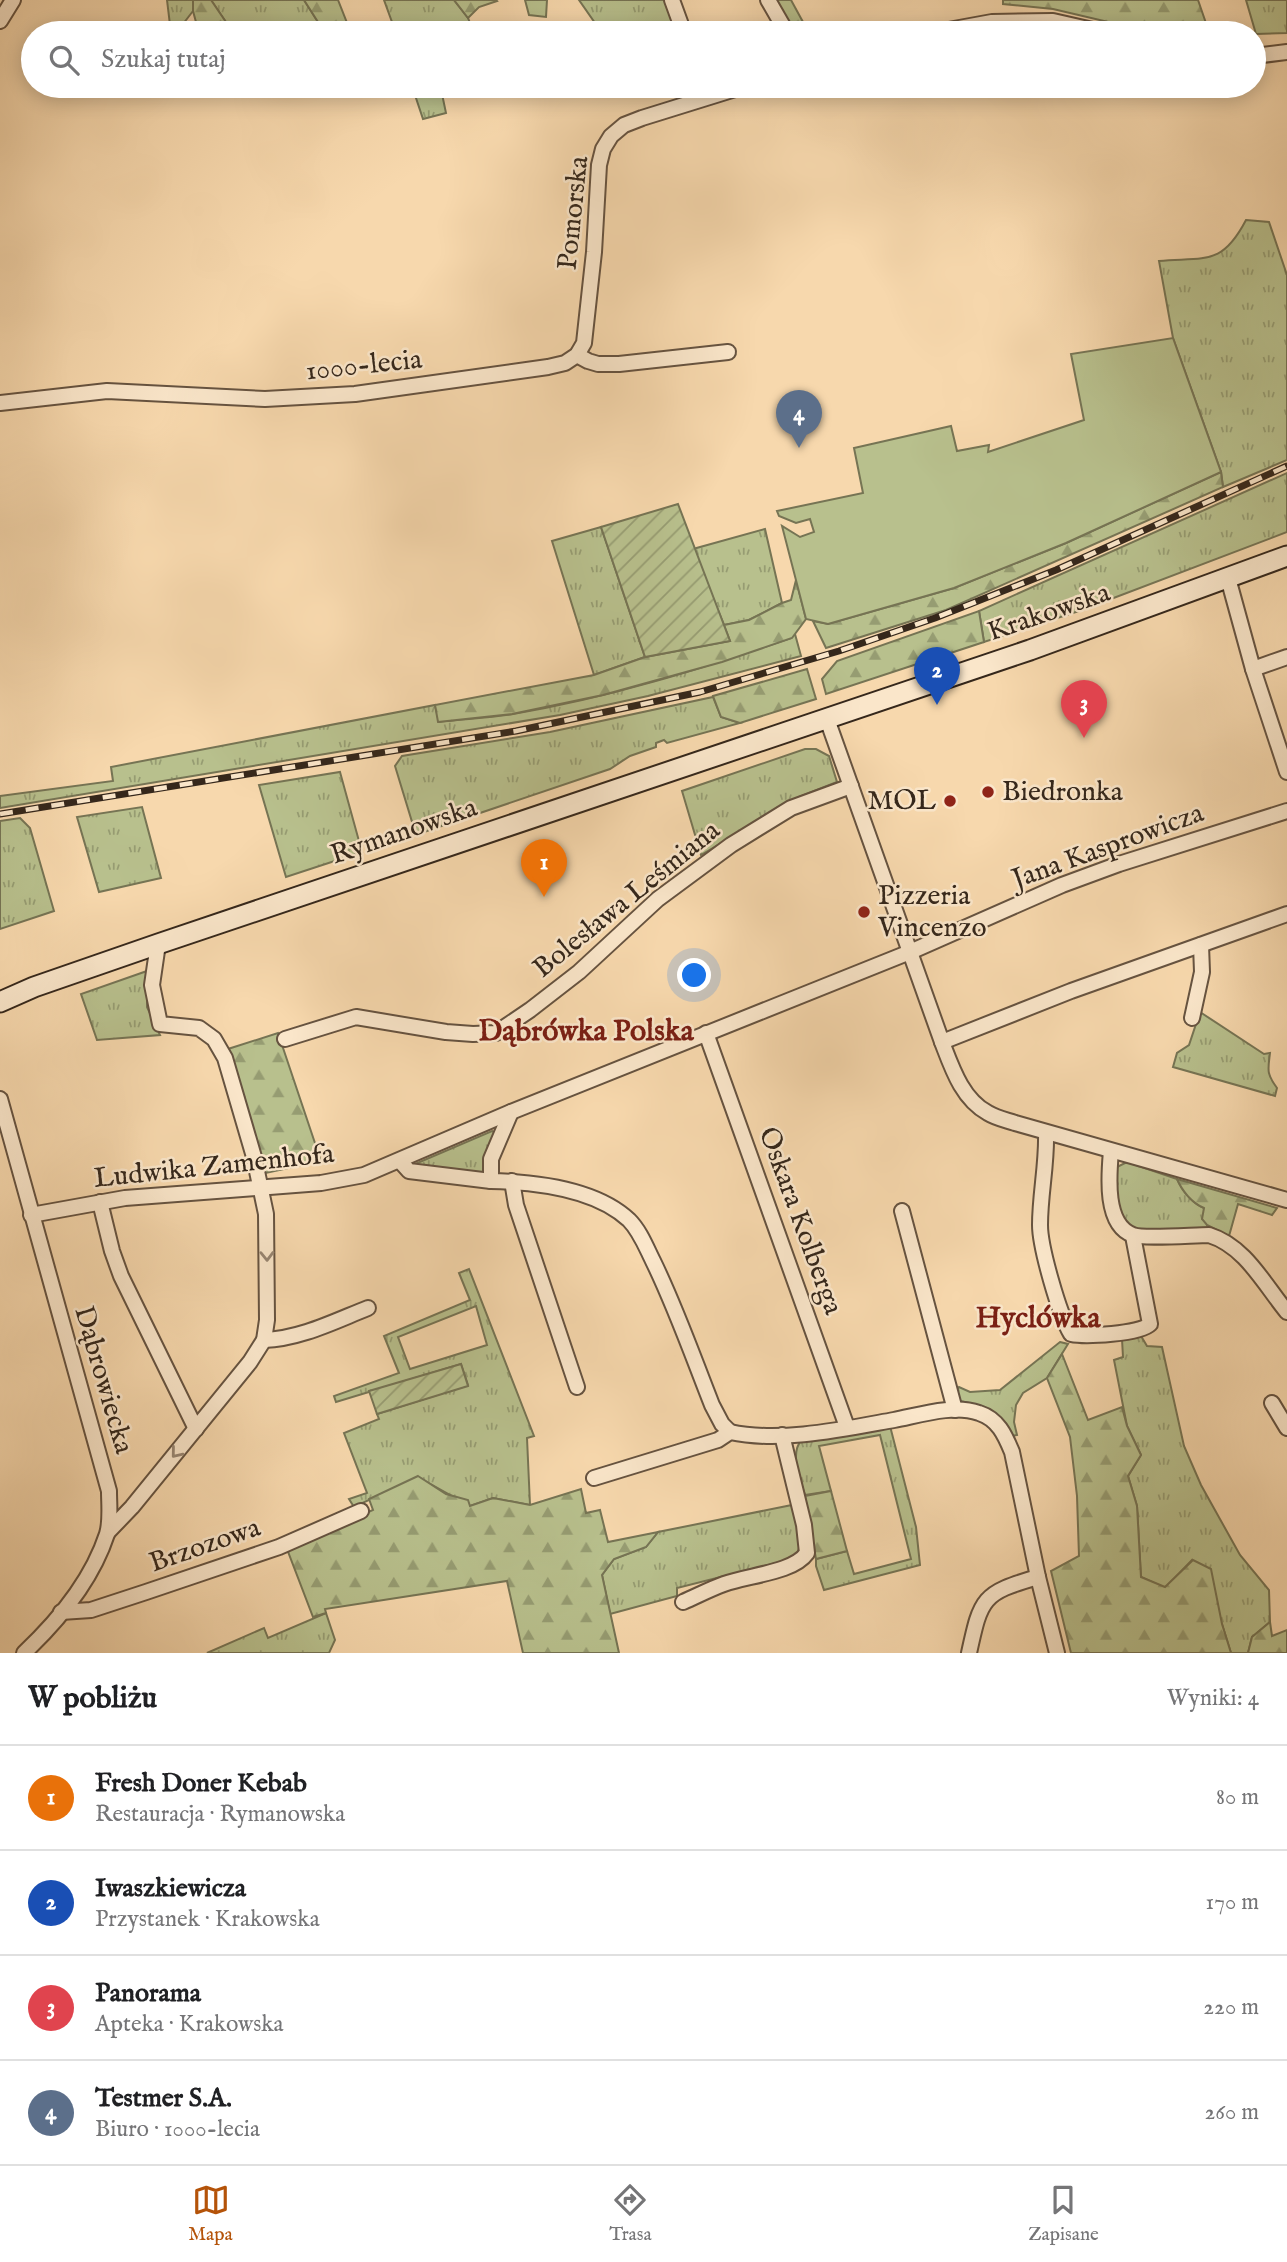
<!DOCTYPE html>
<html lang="pl">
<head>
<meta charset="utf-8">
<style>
  body { margin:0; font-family:"IM FELL English",serif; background:#f6f6f6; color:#202124 }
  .you { position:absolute; left:695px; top:976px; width:24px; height:24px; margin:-18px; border:5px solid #fff; border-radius:50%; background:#1a73e8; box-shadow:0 0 0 10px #1a73e833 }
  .badge { display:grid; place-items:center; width:46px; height:46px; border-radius:50%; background:#b45309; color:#fff; font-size:23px; font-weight:700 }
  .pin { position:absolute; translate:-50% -58px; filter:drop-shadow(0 2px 4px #0008) }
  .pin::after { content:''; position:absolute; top:37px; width:24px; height:21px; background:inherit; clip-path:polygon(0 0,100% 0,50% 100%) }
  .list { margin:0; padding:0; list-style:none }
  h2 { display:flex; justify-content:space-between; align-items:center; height:91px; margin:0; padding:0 28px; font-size:30px }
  h2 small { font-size:23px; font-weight:400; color:#757577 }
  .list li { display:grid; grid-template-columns:46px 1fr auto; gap:21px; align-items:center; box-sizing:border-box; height:105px; padding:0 28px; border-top:2px solid #e0e0e0 }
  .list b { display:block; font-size:26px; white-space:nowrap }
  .list p { margin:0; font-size:23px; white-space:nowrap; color:#757577 }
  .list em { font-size:23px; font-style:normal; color:#757577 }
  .icon { flex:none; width:38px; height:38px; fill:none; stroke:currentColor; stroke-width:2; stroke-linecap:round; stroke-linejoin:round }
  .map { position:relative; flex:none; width:1287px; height:1653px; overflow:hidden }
  .search { position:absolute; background:#fff; box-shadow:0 4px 18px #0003; left:21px; right:21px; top:21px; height:77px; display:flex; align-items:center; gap:18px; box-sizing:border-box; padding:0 24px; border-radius:38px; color:#757577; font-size:26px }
  .sheet { height:511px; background:#fff }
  nav { display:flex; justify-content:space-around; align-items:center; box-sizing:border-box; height:98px; border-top:2px solid #e0e0e0; background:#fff; font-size:19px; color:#757577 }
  nav a { display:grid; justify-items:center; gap:4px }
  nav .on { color:#b45309 }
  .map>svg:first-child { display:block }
  .grass { fill:url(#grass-tufts); stroke:#767454; stroke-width:2; fill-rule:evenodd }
  .forest { fill:url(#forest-firs); stroke:#767454; stroke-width:2 }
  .park { fill:#b8c08d; stroke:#767454; stroke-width:2 }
  .garden { fill:url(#garden-furrows); stroke:#767454; stroke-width:2 }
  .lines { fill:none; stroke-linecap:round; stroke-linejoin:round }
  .street-casing { stroke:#665340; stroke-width:18 }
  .secondary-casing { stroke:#35271b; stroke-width:23 }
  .street { stroke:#fae6ca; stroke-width:14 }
  .secondary { stroke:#fae6ca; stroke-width:19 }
  .rail-casing { stroke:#35271b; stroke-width:7 }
  .rail { stroke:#fae6ca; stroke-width:4.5; stroke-dasharray:13; stroke-linecap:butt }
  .oneway { stroke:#988672 }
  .poi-dot { fill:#8f2418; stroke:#fae6ca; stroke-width:2.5 }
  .labels { text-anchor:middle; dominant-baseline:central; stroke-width:5; stroke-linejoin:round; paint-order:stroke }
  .street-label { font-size:28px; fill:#35271b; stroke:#fae6ca }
  .poi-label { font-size:28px; fill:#35271b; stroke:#fae6ca; text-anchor:start }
  .neighbourhood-label { font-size:30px; font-weight:bold; fill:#7a1f14; stroke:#fae6ca }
</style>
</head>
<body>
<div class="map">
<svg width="1287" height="1653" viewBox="0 0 1287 1653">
  <defs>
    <pattern id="grass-tufts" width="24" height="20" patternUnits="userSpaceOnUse" patternTransform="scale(1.75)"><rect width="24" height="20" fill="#b8c08d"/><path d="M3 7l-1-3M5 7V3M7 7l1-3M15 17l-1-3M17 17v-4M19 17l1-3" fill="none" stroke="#969c72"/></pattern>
    <pattern id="forest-firs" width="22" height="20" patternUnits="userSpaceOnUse" patternTransform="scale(1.75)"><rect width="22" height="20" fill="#b8c08d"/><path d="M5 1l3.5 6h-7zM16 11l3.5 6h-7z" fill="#969c72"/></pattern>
    <pattern id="garden-furrows" width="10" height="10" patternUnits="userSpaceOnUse" patternTransform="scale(1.75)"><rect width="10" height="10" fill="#b8c08d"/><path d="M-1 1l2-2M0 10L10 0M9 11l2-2" fill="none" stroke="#969c72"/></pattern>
  </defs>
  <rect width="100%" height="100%" fill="#f7d8ad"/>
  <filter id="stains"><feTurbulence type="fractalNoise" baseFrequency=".00286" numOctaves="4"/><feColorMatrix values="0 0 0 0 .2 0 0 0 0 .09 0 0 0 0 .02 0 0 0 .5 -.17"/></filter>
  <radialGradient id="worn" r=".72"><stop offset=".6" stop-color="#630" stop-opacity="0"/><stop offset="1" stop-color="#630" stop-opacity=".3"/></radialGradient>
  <!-- grass -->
  <g class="grass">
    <path d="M167 0H193V11L176 33H171Z"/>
    <path d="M211 0H304L325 33H231L232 31Z"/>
    <path d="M384 0H454L468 18 474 33H396Z"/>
    <path d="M525 0H547L546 17 529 15Z"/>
    <path d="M579 0H666L677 30 665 33H602Z"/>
    <path d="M1246 0H1287V33L1256 34Z"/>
    <path d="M412 86H469L442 94 446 113 423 119Z"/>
    <path d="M1246 220 1269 222 1287 275V460L1223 487 1221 472 1173 338 1159 261C1206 257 1222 266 1246 220Z"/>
    <path d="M1287 473V532L1082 610 984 642 979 611Z"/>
    <path d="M601 527 645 657 594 675 552 541Z"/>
    <path d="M765 529 782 603 749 620 724 625 693 549Z"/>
    <path d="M795 634 801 656 648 696 560 715 0 808V796L113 781 111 767 435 705 439 722C463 719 489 718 513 714 608 698 701 669 791 638Z"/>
    <path d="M713 697 721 717 740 723 667 743 664 740 656 743V747L630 756 610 769 418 834 413 825 395 766 402 756 550 732Z"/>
    <path d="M805 749H816L829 756 837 782 799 797 701 855 682 791Z"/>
    <path d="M340 772 362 852 286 877 259 785Z"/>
    <path d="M142 807 161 878 99 892 77 817Z"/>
    <path d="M20 818 30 828 54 911 0 929V821Z"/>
    <path d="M147 971V1007L160 1035 97 1040 81 994Z"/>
    <path d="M1200 1012 1264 1054 1270 1053C1268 1070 1266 1073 1277 1088L1275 1096 1173 1067 1177 1053 1189 1045Z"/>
    <path d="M492 1131 496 1133 488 1147 483 1174 416 1166 415 1164Z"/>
    <path d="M1127 1162 1177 1179C1183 1191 1191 1203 1204 1208L1207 1225 1229 1236 1137 1231C1115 1217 1114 1191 1117 1167Z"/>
    <path d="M469 1269 534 1436 527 1438 530 1505 493 1498 470 1506 418 1477 354 1507 349 1499 367 1493 344 1433 379 1419 377 1414 468 1385 461 1364 336 1402 334 1396 399 1373 384 1336 470 1300 459 1273ZM476 1306 487 1345 410 1369 398 1337Z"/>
    <path d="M1141 1336 1147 1346 1162 1347 1184 1446 1201 1485 1240 1555 1269 1590 1270 1622 1252 1637 1248 1653H1231L1222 1624 1192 1560 1165 1588 1141 1577 1137 1506 1128 1476 1141 1455 1127 1426 1114 1360 1123 1357 1122 1339Z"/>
    <path d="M1060 1342 1068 1344 1047 1378 1023 1393 1016 1405 1014 1422 1017 1435 1012 1436C1002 1411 985 1406 960 1401L956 1391 959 1387 970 1392 1000 1390Z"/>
    <path d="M890 1426 916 1527 920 1565 824 1590 816 1566V1559L847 1551 854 1574 911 1559 880 1435 819 1446 831 1491 805 1495C800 1479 789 1454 802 1439Z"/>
    <path d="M792 1505C796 1522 808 1546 792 1559L677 1588V1596L610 1614 602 1575 614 1559 646 1547 658 1532Z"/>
    <path d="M326 1613 335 1640 329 1653H207L264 1628 268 1638Z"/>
  </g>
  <!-- forest -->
  <g class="forest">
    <path d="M193 0H211L232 31 231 33H199L193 11Z"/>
    <path d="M304 0H338L351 33H325Z"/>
    <path d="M454 0H496L497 1 479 7 468 18Z"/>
    <path d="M774 0H791L809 33H793Z"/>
    <path d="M1003 0H1198L1208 29 1205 33H1155L1053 9 1003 4Z"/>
    <path d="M1221 472 1223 487 946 610 826 648 813 621 828 624 954 588 1066 543Z"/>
    <path d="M796 580 806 619 792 638 722 662 603 695 512 714 438 722 435 705 594 675 645 657 730 641 724 625 749 620 782 603 791 600Z"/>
    <path d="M979 611 984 642 826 694 822 679 837 661Z"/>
    <path d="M807 669 816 699 740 723 721 717 713 696Z"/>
    <path d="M278 1033 321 1161 265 1173 228 1049Z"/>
    <path d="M1177 1179 1277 1208 1272 1215 1238 1204 1229 1236 1207 1225 1202 1219 1204 1208C1192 1203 1182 1191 1177 1179Z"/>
    <path d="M1062 1354 1088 1420 1122 1407 1127 1426 1141 1455 1128 1476 1137 1506 1141 1577 1165 1587 1193 1560 1211 1569 1222 1624 1231 1653H1071L1051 1571 1079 1556 1077 1496 1070 1437 1047 1378Z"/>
    <path d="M418 1476 446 1494 468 1500 470 1506 493 1498 530 1505 581 1489 586 1513 600 1510 608 1542 658 1532 646 1547 614 1559 602 1575 619 1653H523L507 1581 325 1609 326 1613 313 1617 287 1549 373 1510 369 1499Z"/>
    <path d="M831 1491 847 1551 816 1559 805 1496Z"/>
    <path d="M1270 1622 1272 1636 1287 1630V1653H1248L1252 1637Z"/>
  </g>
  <!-- park -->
  <path class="park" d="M1173 338 1221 472 1066 543 954 588 828 624 806 619 782 526 800 537 814 532 810 519 796 523 779 516 777 511 863 493 854 448 951 426 957 451 989 445 988 452 1084 420 1071 354Z"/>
  <!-- garden -->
  <g class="garden">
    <path d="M678 504 730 641 645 657 601 527Z"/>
    <path d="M461 1364 468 1386 377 1414 369 1391Z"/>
  </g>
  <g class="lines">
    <!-- street casing -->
    <g class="street-casing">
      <g id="street">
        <path d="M672 0 684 33"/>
        <path d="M768 0 787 33"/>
        <path d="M0 21 13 0"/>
        <path d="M932 33 992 22 1053 21 1106 33"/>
        <path d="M1254 56 1287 52"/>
        <path d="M577 355 588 361 598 364H619L728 352"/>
        <path d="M0 403 107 391 265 399 355 394 548 367 565 363 577 355 584 343 594 252 599 165 603 149 611 136 624 125 642 118 745 86"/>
        <path d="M1228 578 1253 669 1287 657"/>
        <path d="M1253 669 1287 772"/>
        <path d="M827 719 942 1042C952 1068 962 1099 988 1113 996 1118 1006 1120 1015 1123L1287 1200"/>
        <path d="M1192 1018 1202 972 1201 945"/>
        <path d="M706 1033 847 1427"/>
        <path d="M285 1039 356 1017 446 1032 473 1034 496 1033 530 1010 579 972 658 899 731 845 791 808 851 786"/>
        <path d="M942 1042 1071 991 1287 914"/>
        <path d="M0 1099 109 1491C109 1505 111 1521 107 1534 92 1580 58 1621 24 1653"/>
        <path d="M511 1112 491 1159V1181C535 1182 595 1188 629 1220 640 1231 646 1247 653 1261 676 1308 693 1357 712 1405L722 1424 730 1432"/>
        <path d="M1046 1133C1047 1164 1040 1194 1040 1225 1040 1247 1059 1314 1071 1334 1085 1337 1140 1334 1150 1324L1133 1236"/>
        <path d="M1111 1151C1109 1174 1104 1225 1133 1235 1143 1239 1194 1235 1209 1235 1245 1246 1264 1284 1287 1312"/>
        <path d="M400 1161 409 1171 491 1181"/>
        <path d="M512 1181 516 1205 577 1387"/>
        <path d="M100 1202 112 1251 121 1276 196 1429"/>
        <path d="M902 1211 955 1410"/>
        <path d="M31 1215 125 1198 321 1183 364 1175 511 1112 910 952 1062 885 1119 864 1287 811"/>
        <path d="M264 1340C300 1339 335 1321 368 1308"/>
        <path d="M1272 1403 1287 1428"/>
        <path d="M594 1478 718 1440 730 1432C780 1443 844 1429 894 1420 920 1415 953 1404 979 1413 998 1419 1005 1435 1012 1452L1038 1577 1057 1653"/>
        <path d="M108 1532 132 1507 250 1362 264 1340 267 1320 266 1214 254 1157 225 1058 214 1039 199 1028 160 1024 152 985 158 944"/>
        <path d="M683 1602C697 1596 710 1589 724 1584 748 1575 793 1573 807 1553L804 1525 782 1435"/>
        <path d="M61 1612 91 1610 146 1592 279 1547 361 1511"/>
        <path d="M969 1653C981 1598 982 1593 1038 1577"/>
      </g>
    </g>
    <!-- secondary casing -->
    <g class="secondary-casing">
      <path id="secondary" d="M0 1002 34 987 158 944 1030 650 1287 556"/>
    </g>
    <!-- street -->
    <use href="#street" class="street"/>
    <!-- secondary -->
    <use href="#secondary" class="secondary"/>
    <!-- rail casing -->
    <g class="rail-casing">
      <path id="rail" d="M0 814 516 731 700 692 839 651 935 618 1056 570 1287 466"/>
    </g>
    <!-- rail -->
    <use href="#rail" class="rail"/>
  </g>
  <!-- one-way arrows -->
  <defs><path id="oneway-chevron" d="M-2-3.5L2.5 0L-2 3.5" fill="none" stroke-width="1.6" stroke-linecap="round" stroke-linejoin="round" transform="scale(1.75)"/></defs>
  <g class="oneway">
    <use href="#oneway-chevron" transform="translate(267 1256) rotate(89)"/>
    <use href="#oneway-chevron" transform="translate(176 1453) rotate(129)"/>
  </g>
  <!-- markers -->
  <g class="poi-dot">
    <circle cx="988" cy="792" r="7"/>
    <circle cx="950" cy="801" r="7"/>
    <circle cx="864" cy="912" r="7"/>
  </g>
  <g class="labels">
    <!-- street labels -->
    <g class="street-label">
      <text transform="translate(574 213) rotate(-84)">Pomorska</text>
      <text transform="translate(364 366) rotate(-6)">1000-lecia</text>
      <text transform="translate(1049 613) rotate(-19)">Krakowska</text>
      <text transform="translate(404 832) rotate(-19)">Rymanowska</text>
      <text transform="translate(1108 847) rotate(-20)">Jana Kasprowicza</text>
      <text transform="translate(627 900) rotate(-39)">Bolesława Leśmiana</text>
      <text transform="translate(214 1167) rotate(-6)">Ludwika Zamenhofa</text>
      <text transform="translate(800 1221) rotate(70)">Oskara Kolberga</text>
      <text transform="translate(103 1380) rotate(74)">Dąbrowiecka</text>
      <text transform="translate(205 1546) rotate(-19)">Brzozowa</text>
    </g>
    <!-- poi labels -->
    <g class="poi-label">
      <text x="1002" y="792">Biedronka</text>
      <text x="936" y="801" text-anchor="end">MOL</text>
      <text x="878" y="896">Pizzeria<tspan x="878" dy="32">Vincenzo</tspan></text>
    </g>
    <!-- neighbourhood labels -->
    <g class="neighbourhood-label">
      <text x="586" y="1032">Dąbrówka Polska</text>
      <text x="1038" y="1319">Hyclówka</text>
    </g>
  </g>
  <rect width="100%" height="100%" filter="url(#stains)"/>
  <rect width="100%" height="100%" fill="url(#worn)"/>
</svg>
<div class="you"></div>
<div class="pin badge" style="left:544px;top:897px;background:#e8710a">1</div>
<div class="pin badge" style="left:937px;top:705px;background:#1a4fb4">2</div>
<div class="pin badge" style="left:1084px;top:738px;background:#e0444e">3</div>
<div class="pin badge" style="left:799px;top:448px;background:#5c6f8a">4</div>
<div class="search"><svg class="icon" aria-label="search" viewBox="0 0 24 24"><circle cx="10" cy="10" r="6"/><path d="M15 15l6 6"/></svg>Szukaj tutaj</div>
</div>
<section class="sheet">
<h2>W pobliżu<small>Wyniki: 4</small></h2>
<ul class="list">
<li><span class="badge" style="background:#e8710a">1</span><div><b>Fresh Doner Kebab</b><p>Restauracja · Rymanowska</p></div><em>80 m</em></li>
<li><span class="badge" style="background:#1a4fb4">2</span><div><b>Iwaszkiewicza</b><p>Przystanek · Krakowska</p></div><em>170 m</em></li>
<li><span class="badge" style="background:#e0444e">3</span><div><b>Panorama</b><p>Apteka · Krakowska</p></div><em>220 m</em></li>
<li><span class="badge" style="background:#5c6f8a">4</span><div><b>Testmer S.A.</b><p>Biuro · 1000-lecia</p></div><em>260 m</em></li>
</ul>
</section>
<nav>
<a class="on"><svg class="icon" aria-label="map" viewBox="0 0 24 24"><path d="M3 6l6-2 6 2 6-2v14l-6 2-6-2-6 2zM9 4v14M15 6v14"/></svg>Mapa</a>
<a><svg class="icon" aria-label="directions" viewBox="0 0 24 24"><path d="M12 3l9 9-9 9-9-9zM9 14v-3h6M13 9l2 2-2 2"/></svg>Trasa</a>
<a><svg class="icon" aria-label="saved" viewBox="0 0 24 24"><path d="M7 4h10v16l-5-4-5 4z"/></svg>Zapisane</a>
</nav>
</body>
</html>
